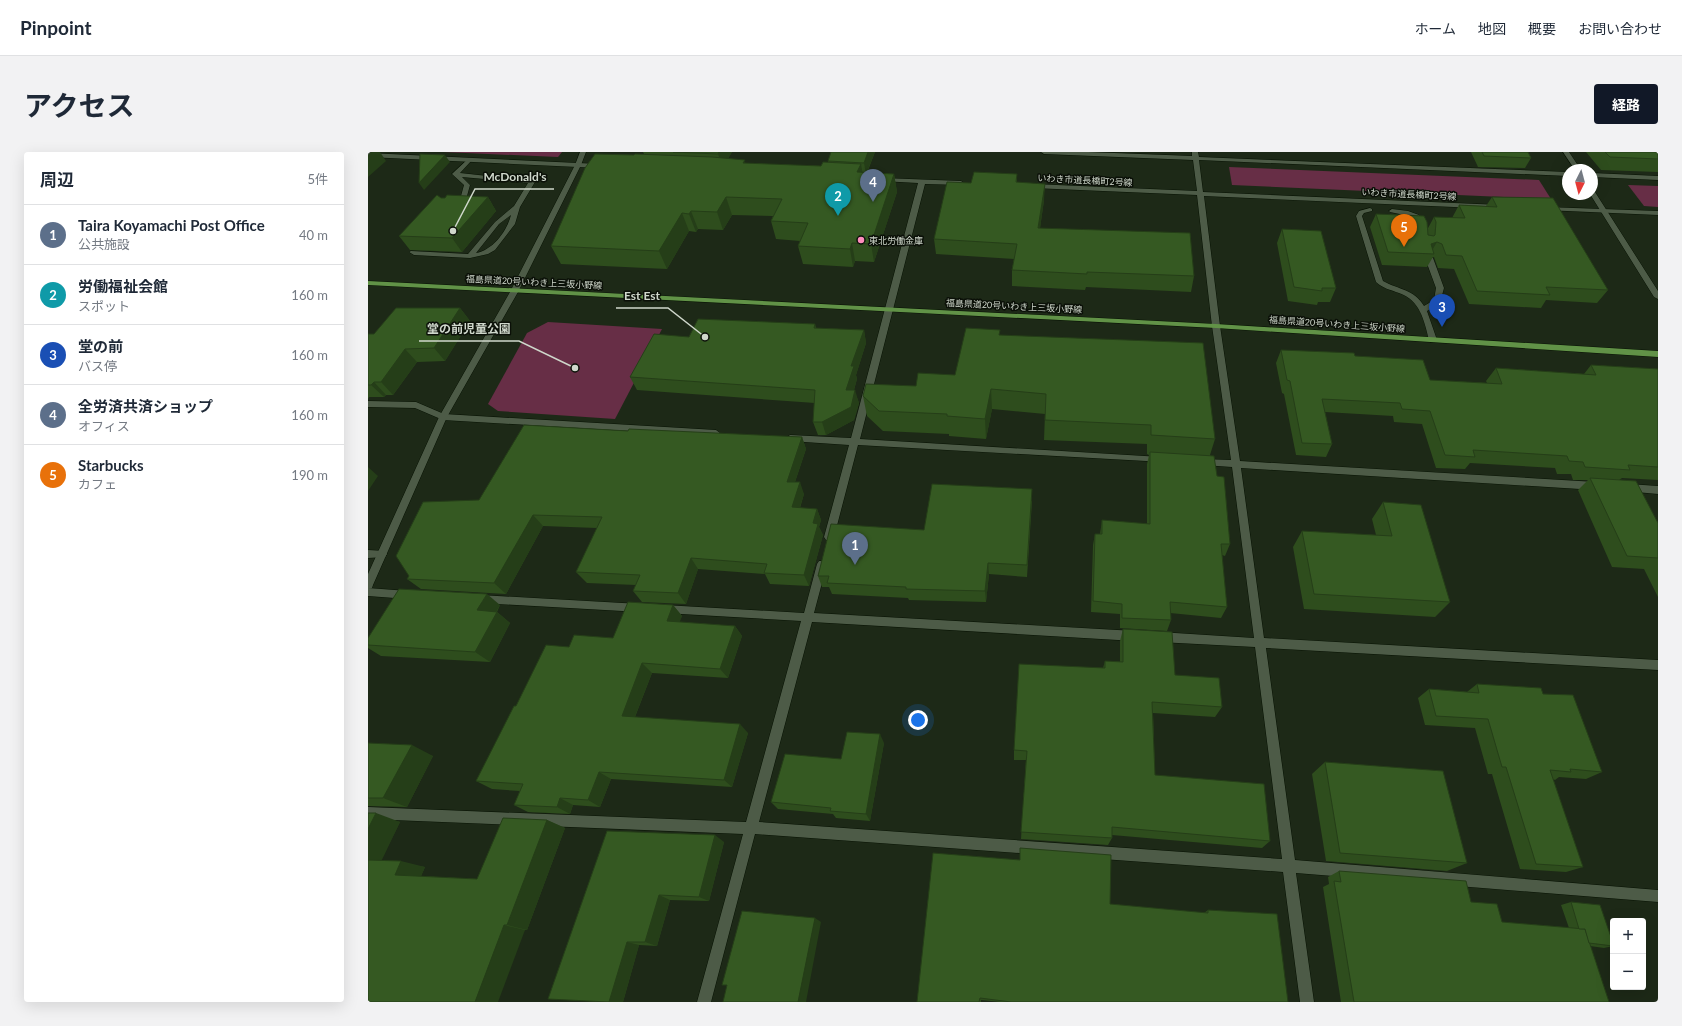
<!DOCTYPE html>
<html lang="ja">
<head>
<meta charset="utf-8">
<style>
  body { margin:0; font-family:Lato,"Noto Sans JP",sans-serif; background:#f2f2f3; color:#1f2937 }
  .controls { position:absolute; right:12px; bottom:12px; display:grid; overflow:hidden; border-radius:4px; box-shadow:0 4px 16px #0002 }
  .controls button { width:36px; height:36px; display:grid; place-items:center; padding:0; border:0; border-bottom:1px solid #e0e1e3; background:#fff; color:#1f2937; font:20px sans-serif }
  .compass { position:absolute; left:1194px; top:12px; width:36px; height:36px; border-radius:50%; background:#fff; box-shadow:0 4px 16px #0002; rotate:186deg }
  .you { position:absolute; left:550px; top:568px; width:14px; height:14px; margin:-10px; border:3px solid #fff; border-radius:50%; background:#1a73e8; box-shadow:0 0 0 6px #1a73e833 }
  .badge { display:grid; place-items:center; width:26px; height:26px; border-radius:50%; background:#111827; color:#fff; font-size:13px; font-weight:700 }
  .pin { position:absolute; translate:-50% -33px; filter:drop-shadow(0 1px 2px #0008) }
  .pin::after { content:''; position:absolute; top:21px; width:14px; height:12px; background:inherit; clip-path:polygon(0 0,100% 0,50% 100%) }
  .list { margin:0; padding:0; list-style:none }
  h2 { display:flex; justify-content:space-between; align-items:center; height:52px; margin:0; padding:0 16px; font-size:17px }
  h2 small { font-size:13px; font-weight:400; color:#747a83 }
  .list li { display:grid; grid-template-columns:26px 1fr auto; gap:12px; align-items:center; box-sizing:border-box; height:60px; padding:0 16px; border-top:1px solid #e0e1e3 }
  .list b { display:block; font-size:15px; white-space:nowrap }
  .list p { margin:0; font-size:13px; white-space:nowrap; color:#747a83 }
  .list em { font-size:13px; font-style:normal; color:#747a83 }
  .map { position:relative; flex:none; width:1290px; height:850px; overflow:hidden; border-radius:4px }
  header { display:flex; align-items:center; gap:24px; box-sizing:border-box; height:56px; padding:0 20px; background:#fff; border-bottom:1px solid #e0e1e3 }
  header strong { font-size:19px }
  nav { display:flex; gap:22px; margin-inline-start:auto; font-size:14px }
  .intro { display:flex; align-items:center; justify-content:space-between; box-sizing:border-box; height:96px; padding:0 24px }
  h1 { margin:0; font-size:28px }
  .button { padding:10px 18px; border-radius:4px; background:#111827; color:#fff; font-size:14px; font-weight:700 }
  main { display:flex; gap:24px; padding:0 24px }
  aside { flex:1; background:#fff; border-radius:4px; box-shadow:0 4px 16px #0002 }
  .map>svg:first-child { display:block }
  .green { fill:#672e46 }
  .lines { fill:none; stroke-linecap:round; stroke-linejoin:round }
  .lane-casing { stroke:#071203; stroke-width:1 }
  .street-casing { stroke:#071203; stroke-width:1 }
  .secondary-casing { stroke:#071203; stroke-width:1 }
  .primary-casing { stroke:#071203; stroke-width:1 }
  .lane { fill:#4d5b47; fill-rule:evenodd }
  .street { fill:#4d5b47; fill-rule:evenodd }
  .secondary { fill:#4d5b47; fill-rule:evenodd }
  .primary { fill:#619247; fill-rule:evenodd }
  .wall { fill:#2e4d1d }
  .shaded-wall { fill:#253e18 }
  .building { fill:#355922; stroke:#253e18 }
  .poi-dot { fill:#fe8ebc; stroke:#0b1008; stroke-width:1.5 }
  .labels { text-anchor:middle; dominant-baseline:central; stroke-width:3; stroke-linejoin:round; paint-order:stroke }
  .far-street-label { font-size:9px; fill:#cfd7cb; stroke:#0b1008 }
  .far-poi-label { font-size:9px; fill:#cfd7cb; stroke:#0b1008; text-anchor:start }
  .leader { fill:none; stroke:#cfd7cb; stroke-width:1.5 }
  .callout-dot { fill:#cfd7cb; stroke:#0b1008; stroke-width:1.5 }
  .callout-label { font-size:12px; text-anchor:middle; font-weight:bold; fill:#cfd7cb; stroke:#0b1008; stroke-width:3; stroke-linejoin:round; paint-order:stroke }
</style>
</head>
<body>
<header>
<strong>Pinpoint</strong>
<nav><a>ホーム</a><a>地図</a><a>概要</a><a>お問い合わせ</a></nav>
</header>
<div class="intro"><h1>アクセス</h1><a class="button">経路</a></div>
<main>
<aside>
<h2>周辺<small>5件</small></h2>
<ul class="list">
<li><span class="badge" style="background:#5c6f8a">1</span><div><b>Taira Koyamachi Post Office</b><p>公共施設</p></div><em>40 m</em></li>
<li><span class="badge" style="background:#0f9aa8">2</span><div><b>労働福祉会館</b><p>スポット</p></div><em>160 m</em></li>
<li><span class="badge" style="background:#1a4fb4">3</span><div><b>堂の前</b><p>バス停</p></div><em>160 m</em></li>
<li><span class="badge" style="background:#5c6f8a">4</span><div><b>全労済共済ショップ</b><p>オフィス</p></div><em>160 m</em></li>
<li><span class="badge" style="background:#e8710a">5</span><div><b>Starbucks</b><p>カフェ</p></div><em>190 m</em></li>
</ul>
</aside>
<div class="map">
<svg width="1290" height="850" viewBox="0 0 1290 850">
  <rect width="100%" height="100%" fill="#1d2917"/>
  <!-- green -->
  <g class="green">
    <path d="M75 0H194L190 5Z"/>
    <path d="M861 15 1171 28 1183 47 864 33Z"/>
    <path d="M1260 33 1290 34V55L1276 54Z"/>
    <path d="M180 170 294 177 247 267 130 259 120 252 159 181Z"/>
  </g>
  <g class="lines">
    <!-- lane casing -->
    <g class="lane-casing">
      <g id="lane">
        <path d="M101 6 104 8 92 21 166 29 167 30 152 55 147 72 127 98 120 102 102 106 46 103 41 100 43 99 100 102 127 70 146 54 160 31 94 25 102 33 99 44 89 55H85V53L93 44 96 33 84 22ZM143 63C139 79 125 98 108 101L131 72Z"/>
        <path d="M1002 56 1004 57V59L996 61 994 64 1015 129C1031 138 1046 137 1056 154L1066 148 1068 136 1057 106 1061 104 1065 106 1076 136 1072 151 1059 159 1069 188 1068 190H1062L1061 188C1056 168 1052 148 1031 141 1023 138 1014 136 1008 130L988 64 991 59Z"/>
        <path d="M1024 57 1040 59 1051 63 1057 77 1052 78 1046 65 1022 60 1021 59Z"/>
      </g>
    </g>
    <!-- street casing -->
    <g class="street-casing">
      <g id="street">
        <path d="M673 0H720L824 4V0H830L831 5 1200 20V24L831 8 835 40 1132 53 1135 55 1132 57 836 44 852 174 872 309 1228 330 1233 334 1228 338 873 316 896 486 1290 508V518L898 496 927 708 1290 738V750L928 721 946 850H932L915 720 387 682 343 850H329L375 682 0 667V655L378 670 433 469 296 461 292 460 291 457 292 454 296 453 436 461 449 412 451 409H457L459 412 446 461 767 479 771 481 772 484 771 487 767 489 444 470 391 670 914 707 887 495 791 490 787 488 786 485 787 482 791 480 886 486 864 315 835 313 831 310 835 307 863 308 844 174 829 43 665 36 662 34 665 32 829 39 825 8 676 2Z"/>
        <path d="M0 1 231 12 234 14 231 16 0 5Z"/>
        <path d="M1224 21 1290 24V28L1224 25Z"/>
        <path d="M515 26 593 29 596 31 593 33 557 32 492 287 793 305 797 308 796 310 490 293 466 385 464 388H458L456 385 481 293 422 289 418 286 422 283 483 286 550 31 513 29 512 28Z"/>
        <path d="M1178 55 1290 59V63L1176 58 1175 57Z"/>
        <path d="M0 249 48 250 76 262 348 278 352 281 348 284 75 268 47 256 0 255Z"/>
        <path d="M1260 332 1290 334V342L1257 339 1255 336 1257 333Z"/>
        <path d="M0 398 17 399 19 402 17 405 0 406Z"/>
        <path d="M0 436 40 439 44 440 45 443 44 446 40 447 0 444Z"/>
        <path d="M112 443 272 452 276 453 277 456 276 459 272 460 112 451 108 450 107 447 108 444Z"/>
      </g>
    </g>
    <!-- secondary casing -->
    <g class="secondary-casing">
      <g id="secondary">
        <path d="M212 0H218L213 13 150 140 79 265 5 433 4 436 0 437V422L71 265 142 140 207 13Z"/>
        <path d="M1195 0H1201L1213 18H1207Z"/>
        <path d="M1224 38 1227 40 1290 139V147L1286 145 1222 42H1224Z"/>
      </g>
    </g>
    <!-- primary casing -->
    <g class="primary-casing">
      <path id="primary" d="M0 129 848 172 1290 199V205L848 176 0 133Z"/>
    </g>
    <!-- lane -->
    <use href="#lane" class="lane"/>
    <!-- street -->
    <use href="#street" class="street"/>
    <!-- secondary -->
    <use href="#secondary" class="secondary"/>
    <!-- primary -->
    <use href="#primary" class="primary"/>
  </g>
  <!-- wall -->
  <g class="wall">
    <path d="M275 0H364L360 6 378 11 453 14 460 11V9L463 0H507L499 21 526 22 529 40 506 110 487 109 485 115 435 112 430 94 432 89 408 87 403 69 405 64 364 63 355 78 330 77 328 80 321 79 299 117 193 112 183 94 266 3 276 2Z"/>
    <path d="M1103 0H1160L1163 6 1157 16 1110 15Z"/>
    <path d="M1218 0H1290V20L1233 18Z"/>
    <path d="M649 22V30L676 48 672 76 826 124 823 140 718 135 717 138 644 134V118L646 107 568 102 566 87 603 31Z"/>
    <path d="M120 45 128 59 94 100 42 98 31 84 73 46Z"/>
    <path d="M1124 45 1240 138 1229 151 1178 148 1173 156 1101 152 1086 117 1070 116 1066 105H1065L1059 115 1014 113 1002 75 1008 62 1059 78 1066 65 1084 66 1091 53 1118 54Z"/>
    <path d="M914 77 968 136 962 150H950L949 153 920 149 909 91Z"/>
    <path d="M92 156 102 169 77 209 49 210 25 243H18L16 245H1L0 247V182H6Z"/>
    <path d="M447 172 448 176 496 178 498 191 488 223 489 227 486 238 491 251 486 268 458 283H450L445 270 447 251 269 238 262 225 321 185Z"/>
    <path d="M632 183 847 287 842 303 849 324 862 392 857 404 854 403 859 455 853 466 802 461 803 468 799 479 752 476V462L723 460 725 393 727 382H732L734 368 779 372V312L781 303 779 302V292L676 288 677 262 624 257 618 287 581 284V282L515 279 499 264 495 244 548 234 587 223Z"/>
    <path d="M913 198 987 204 1062 228 1119 231 1118 229 1128 216 1216 222 1223 213 1290 217V328L1254 326 1251 328 1290 371V445L1276 417 1244 415 1210 338 1220 328H1205L1203 322H1189L1187 316 1102 311 1097 317 1068 316 1054 272 1026 270 1025 264 957 260 964 292 958 305 928 303 916 242 914 241 908 211Z"/>
    <path d="M260 279 434 285 438 297 427 330 436 342 432 356 449 357 453 368 451 375 455 383 441 434 402 432 397 422 330 417 318 452 274 450 265 439 268 433 219 431 208 420 229 376 175 374 138 442 53 437 39 427 111 348Z"/>
    <path d="M664 349 659 425 621 422 618 450 541 448 540 446 464 442 461 435H454L450 424 556 378Z"/>
    <path d="M1015 350 1082 450 1067 465 936 457 925 395 934 379 1008 383 1004 367Z"/>
    <path d="M132 453 129 460 142 471 122 510 13 504 0 496V486Z"/>
    <path d="M305 453 314 464 311 470 367 474 374 484 360 526 284 521 267 565 380 581 364 635 243 627 232 655 205 653 202 662 160 660 146 653 152 639 124 637 108 629 148 554 245 486Z"/>
    <path d="M755 477 807 523 854 555 847 565 785 561 787 623 902 689 894 696 744 683V686L740 693 653 687 658 608H646V598L735 516 737 509 752 510V489Z"/>
    <path d="M1109 532 1175 542 1234 620 1218 627 1191 625 1187 628 1185 627 1215 715 1198 720 1152 717 1124 622H1120L1107 576 1057 573 1050 546 1061 537 1099 540Z"/>
    <path d="M0 591 65 604 39 655 0 654Z"/>
    <path d="M516 591 502 669 468 666 465 662 410 657 403 650 473 607Z"/>
    <path d="M957 610 1099 711 1079 719 958 709 944 622Z"/>
    <path d="M0 661 32 670 13 708 57 715 53 724 109 727 179 668 197 676 159 778H157L0 850Z"/>
    <path d="M239 679 356 690 341 749 302 748 289 794 271 793 255 850H235L180 847Z"/>
    <path d="M971 719 1103 750 1134 770 1201 776 1193 753 1203 750 1245 794 1236 796 1222 794 1241 850H973L955 735 961 732 960 725Z"/>
    <path d="M742 752 836 761 840 758 920 850H633L613 848V850H549Z"/>
  </g>
  <!-- shaded-wall -->
  <g class="shaded-wall">
    <path d="M3 0H12L18 9 0 25V3Z"/>
    <path d="M351 0H364L355 16 350 2Z"/>
    <path d="M500 0H507L498 22 496 11Z"/>
    <path d="M77 3 82 10 56 38 51 31Z"/>
    <path d="M493 12 496 30 489 20Z"/>
    <path d="M526 22 529 40 506 110 503 92Z"/>
    <path d="M677 32 676 48 670 91V76Z"/>
    <path d="M120 45 128 59 94 100 84 86Z"/>
    <path d="M358 45 364 63 355 78 349 60Z"/>
    <path d="M323 59 330 77 328 80 321 62Z"/>
    <path d="M314 61 321 79 299 117 291 99Z"/>
    <path d="M1069 90 1062 102 1063 92Z"/>
    <path d="M484 91 487 109 485 115 482 97Z"/>
    <path d="M92 156 102 169 77 209 66 196Z"/>
    <path d="M496 178 498 191 488 223 489 227 482 251 478 238 483 214Z"/>
    <path d="M37 197 49 210 25 243 13 230Z"/>
    <path d="M6 230 18 243 16 245 3 233Z"/>
    <path d="M623 237 624 257 618 287 617 267Z"/>
    <path d="M487 238 491 251 486 268 458 283 454 270Z"/>
    <path d="M434 285 438 297 423 342 419 330Z"/>
    <path d="M0 315 10 324 0 339Z"/>
    <path d="M432 330 436 342 428 367 424 355Z"/>
    <path d="M449 357 453 368 451 375 455 383 441 434 436 423 445 371Z"/>
    <path d="M165 363 175 374 138 442 126 431Z"/>
    <path d="M323 406 330 417 318 452 310 441Z"/>
    <path d="M620 411 621 422 618 450 617 439Z"/>
    <path d="M119 442 132 453 123 469 109 458Z"/>
    <path d="M305 453 314 464 308 480 299 469Z"/>
    <path d="M129 460 142 471 122 510 107 500Z"/>
    <path d="M367 474 374 484 360 526 352 517Z"/>
    <path d="M274 511 284 521 264 572 254 564Z"/>
    <path d="M372 572 380 581 364 635 356 628Z"/>
    <path d="M512 582 516 591 502 669 498 662Z"/>
    <path d="M44 593 65 604 39 655 15 646Z"/>
    <path d="M231 620 243 627 232 655 220 648Z"/>
    <path d="M192 646 205 653 202 662 189 655Z"/>
    <path d="M8 661 32 670 11 714 0 711V677Z"/>
    <path d="M179 668 197 676 159 778 139 773Z"/>
    <path d="M347 683 356 690 341 749 331 745Z"/>
    <path d="M33 709 57 715 51 729 27 723Z"/>
    <path d="M291 743 302 748 289 794 277 790Z"/>
    <path d="M447 766 453 770 438 850H430Z"/>
    <path d="M136 773 157 778 130 850H107Z"/>
    <path d="M259 790 271 793 255 850H241Z"/>
  </g>
  <!-- building -->
  <g class="building">
    <path d="M305 0H351L350 2Z"/>
    <path d="M463 0H500L496 11 460 9Z"/>
    <path d="M1114 0H1160L1163 6 1116 4Z"/>
    <path d="M1237 0H1290V7L1242 5Z"/>
    <path d="M52 2 77 3 51 31Z"/>
    <path d="M227 2 266 3 267 2 344 5 377 8 375 11 453 14 455 10 493 12 489 20 526 22 503 92 484 91 482 97 430 94 440 71 403 69 414 47 358 45 349 60 323 59 321 62 314 61 291 99 183 94 217 16Z"/>
    <path d="M606 20 649 22 648 30 677 32 670 76 822 81 826 124 719 120V122L644 118 649 92 566 87 579 30 603 31Z"/>
    <path d="M69 43 73 46H77L79 43 120 45 84 86 31 84Z"/>
    <path d="M1124 45 1185 46 1240 138 1178 135 1182 143 1109 139 1094 104 1078 103 1074 92 1069 90 1063 92 1066 102 1020 100 1008 62 1056 64 1059 70 1060 83 1066 84 1067 83 1068 70 1066 65 1097 66 1091 53 1129 55Z"/>
    <path d="M914 77 953 79 968 136H954V139L926 135Z"/>
    <path d="M28 156H92L66 196 37 197 13 230H6L3 233H0V182H6Z"/>
    <path d="M330 167 447 172 446 176 496 178 483 214H486L478 238H487L483 255 454 270H445L447 238 262 225 286 182 321 185Z"/>
    <path d="M598 176 632 178 631 183 835 191 847 287 783 283V273L677 268 678 242 623 237 617 267 579 264V262L511 259 495 244 498 232 548 234 550 221 587 223Z"/>
    <path d="M913 198 986 201 987 204 1055 208 1062 228 1134 232 1128 216 1228 223 1223 213 1290 217V315L1260 313 1262 318 1217 315 1215 310 1201 309 1199 304 1105 298 1107 305 1077 303 1062 259 1034 257 1032 251 954 247 964 292 934 291 922 229 919 228Z"/>
    <path d="M156 273 260 279 261 277 434 285 419 330H432L424 355 449 357 445 371 450 372 436 423 396 421 399 412 323 406 310 441 265 439 272 423 208 420 234 365 165 363 126 431 39 427 41 424 28 404 55 350 111 348Z"/>
    <path d="M782 300 846 304 849 324 856 325 862 392H853L859 455 802 450 803 468 754 466V452L725 449 727 382H734V368L782 372Z"/>
    <path d="M1222 326 1268 329 1290 371V406L1259 404Z"/>
    <path d="M564 332 664 337 659 413 620 411 617 439 538 437V435L459 431 461 424H450L463 372 556 378Z"/>
    <path d="M1015 350 1053 353 1082 450 946 442 934 379 1024 384Z"/>
    <path d="M31 437 119 442 109 458 129 460 107 500 0 493V486Z"/>
    <path d="M260 450 305 453 299 469 367 474 352 517 274 511 254 564 372 572 356 628 231 620 220 648 192 646 189 655 146 653 155 632 108 629 146 554H148L178 493 201 495 206 483 245 486Z"/>
    <path d="M755 477 804 480 807 523 851 526 854 555 784 550 787 623 896 632 902 689 744 675V686L653 680 659 599 646 598 651 512 737 516V509L755 510Z"/>
    <path d="M1109 532 1173 536 1175 542 1205 543 1234 620 1202 617 1203 620 1182 618 1215 715 1168 712 1138 615H1134L1120 567 1068 564 1061 537 1111 541Z"/>
    <path d="M479 580 512 582 498 662 462 659 463 656 403 650 417 602 473 607Z"/>
    <path d="M0 591 44 593 15 646H0Z"/>
    <path d="M957 610 1075 619 1099 711 972 701Z"/>
    <path d="M0 661H8L0 677Z"/>
    <path d="M135 666 179 668 139 773H136L107 850H0V708L33 709 27 723 109 727Z"/>
    <path d="M239 679 347 683 331 745 291 743 277 790H259L241 850 180 847Z"/>
    <path d="M652 696 743 703 742 752 840 761V758L909 762 920 850H643L612 846 611 850H549L565 701 652 708Z"/>
    <path d="M971 719 1098 729 1103 750 1129 752 1134 770 1217 777 1241 850H986L966 729 973 730Z"/>
    <path d="M1203 750 1232 753 1245 791V794L1221 791 1217 777H1211Z"/>
    <path d="M374 759 447 766 430 850H355L359 833H354Z"/>
  </g>
  <!-- markers -->
  <circle class="poi-dot" cx="493" cy="88" r="4"/>
  <g class="labels">
    <!-- far-street labels -->
    <g class="far-street-label">
      <text transform="translate(717 28) rotate(3)">いわき市道長橋町2号線</text>
      <text transform="translate(1041 42) rotate(3)">いわき市道長橋町2号線</text>
      <text transform="translate(166 130) rotate(3)">福島県道20号いわき上三坂小野線</text>
      <text transform="translate(646 154) rotate(3)">福島県道20号いわき上三坂小野線</text>
      <text transform="translate(969 172) rotate(4)">福島県道20号いわき上三坂小野線</text>
    </g>
    <!-- far-poi labels -->
    <g class="far-poi-label">
      <text x="501" y="88">東北労働金庫</text>
    </g>
  </g>
  <!-- callouts -->
  <path class="leader" d="M85 79L107 37H186M337 185L300 156H248M207 216L151 189H51"/>
  <g class="callout-dot">
    <circle cx="85" cy="79" r="4"/>
    <circle cx="337" cy="185" r="4"/>
    <circle cx="207" cy="216" r="4"/>
  </g>
  <g class="callout-label">
    <text x="147" y="29">McDonald's</text>
    <text x="274" y="148">Est Est</text>
    <text x="101" y="181">堂の前児童公園</text>
  </g>
</svg>
<div class="controls">
<button>+</button>
<button>−</button>
</div>
<svg class="compass" viewBox="-18 -18 36 36"><path d="M0-13l5 13h-10z" fill="#e53935"/><path d="M0 13l5-13h-10z" fill="#747a83"/></svg>
<div class="you"></div>
<div class="pin badge" style="left:487px;top:413px;background:#5c6f8a">1</div>
<div class="pin badge" style="left:470px;top:64px;background:#0f9aa8">2</div>
<div class="pin badge" style="left:1074px;top:175px;background:#1a4fb4">3</div>
<div class="pin badge" style="left:505px;top:50px;background:#5c6f8a">4</div>
<div class="pin badge" style="left:1036px;top:95px;background:#e8710a">5</div>
</div>
</main>
</body>
</html>
